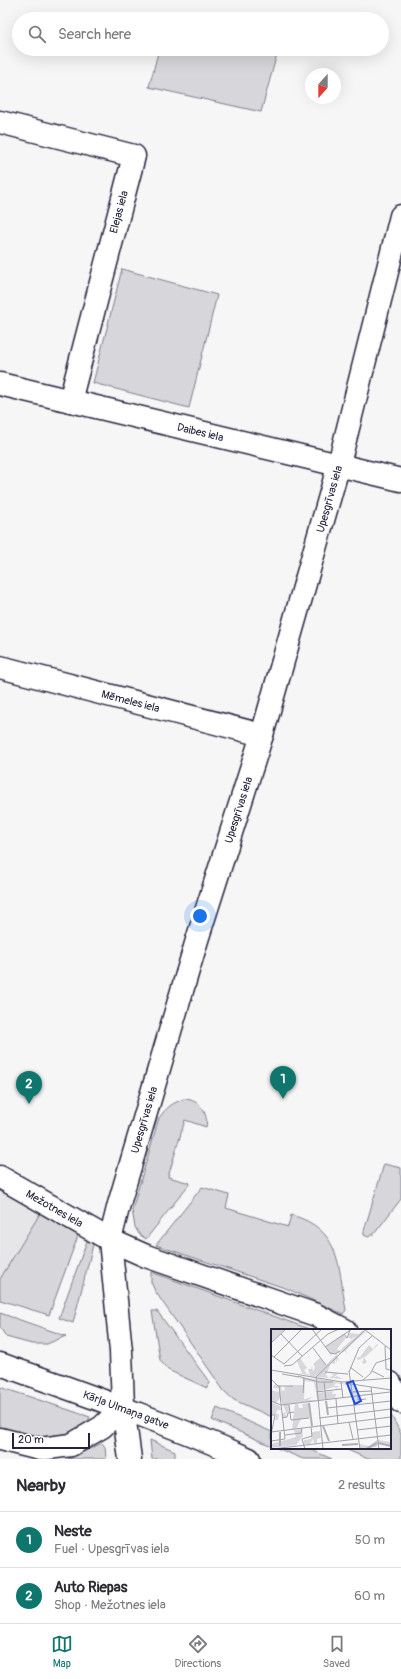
<!DOCTYPE html>
<html lang="en">
<head>
<meta charset="utf-8">
<style>
  body { margin:0; font-family:Pangolin,sans-serif; background:#f2f2f3; color:#2b2b33 }
  .compass { position:absolute; left:305px; top:68px; width:36px; height:36px; border-radius:50%; background:#fff; box-shadow:0 4px 16px #0002; rotate:201deg }
  .scale { position:absolute; left:12px; bottom:10px; width:78px; box-sizing:border-box; padding-left:4px; border:2px solid #22223b; border-top:0; font-size:11px; line-height:14px; white-space:nowrap; color:#22223b; -webkit-text-stroke:3px #fff; paint-order:stroke }
  .you { position:absolute; left:200px; top:916px; width:14px; height:14px; margin:-10px; border:3px solid #fff; border-radius:50%; background:#1a73e8; box-shadow:0 0 0 6px #1a73e833 }
  .badge { display:grid; place-items:center; width:26px; height:26px; border-radius:50%; background:#0f766e; color:#fff; font-size:13px; font-weight:700 }
  .pin { position:absolute; translate:-50% -33px; filter:drop-shadow(0 1px 2px #0008) }
  .pin::after { content:''; position:absolute; top:21px; width:14px; height:12px; background:inherit; clip-path:polygon(0 0,100% 0,50% 100%) }
  .list { margin:0; padding:0; list-style:none }
  h2 { display:flex; justify-content:space-between; align-items:center; height:52px; margin:0; padding:0 16px; font-size:17px }
  h2 small { font-size:13px; font-weight:400; color:#7c7c81 }
  .list li { display:grid; grid-template-columns:26px 1fr auto; gap:12px; align-items:center; box-sizing:border-box; height:56px; padding:0 16px; border-top:1px solid #e1e1e2 }
  .list b { display:block; font-size:15px; white-space:nowrap }
  .list p { margin:0; font-size:13px; white-space:nowrap; color:#7c7c81 }
  .list em { font-size:13px; font-style:normal; color:#7c7c81 }
  .icon { flex:none; width:22px; height:22px; fill:none; stroke:currentColor; stroke-width:2; stroke-linecap:round; stroke-linejoin:round }
  .map { position:relative; flex:none; width:401px; height:1459px; overflow:hidden }
  .search { position:absolute; background:#fff; box-shadow:0 4px 16px #0002; left:12px; right:12px; top:12px; height:44px; display:flex; align-items:center; gap:10px; box-sizing:border-box; padding:0 14px; border-radius:22px; color:#7c7c81; font-size:15px }
  .sheet { height:164px; background:#fff }
  nav { display:flex; justify-content:space-around; align-items:center; box-sizing:border-box; height:56px; border-top:1px solid #e1e1e2; background:#fff; font-size:11px; color:#7c7c81 }
  nav a { display:grid; justify-items:center; gap:2px }
  nav .on { color:#0f766e }
  .map>svg:first-child { display:block }
  .built { fill:#e6e6e9 }
  .green { fill:#d7d7db; stroke:#7c7c8b }
  .lines { fill:none; stroke-linecap:round; stroke-linejoin:round }
  .minor-casing { stroke:#22223b; stroke-width:25 }
  .highway-casing { stroke:#22223b; stroke-width:25 }
  .minor { stroke:#fff; stroke-width:22 }
  .highway { stroke:#fff; stroke-width:22 }
  .labels { text-anchor:middle; dominant-baseline:central; stroke-width:3.5; stroke-linejoin:round; paint-order:stroke }
  .street-label { font-size:11px; fill:#22223b; stroke:#fff }
  .inset-river { fill:none; stroke:#aeaeb7; stroke-width:2 }
  .inset-road { fill:none; stroke:#a1a1ac; stroke-width:1 }
  .view { fill:#1d4ed8; fill-opacity:0.15; stroke:#1d4ed8; stroke-width:2 }
  .inset-edge { fill:none; stroke:#22223b; stroke-width:2 }
</style>
</head>
<body>
<div class="map">
<svg width="401" height="1459" viewBox="0 0 401 1459">
  <rect width="100%" height="100%" fill="#f6f6f7"/>
  <filter id="ink" filterUnits="userSpaceOnUse"><feTurbulence type="fractalNoise" baseFrequency=".025" numOctaves="2"/><feDisplacementMap in="SourceGraphic" scale="8" xChannelSelector="R" yChannelSelector="G"/><feConvolveMatrix kernelMatrix="1 2 1 2 8 2 1 2 1" color-interpolation-filters="sRGB"/></filter>
  <g filter="url(#ink)">
    <!-- built -->
    <path class="built" d="M0 1189 41 1212 0 1279Z"/>
    <!-- green -->
    <g class="green">
      <path d="M159 49H272L278 50 261 112 149 87Z"/>
      <path d="M122 269 217 295 189 408 93 383Z"/>
      <path d="M184 1099C198 1099 209 1112 206 1127L185 1120 168 1177 190 1183 146 1239 139 1234 135 1227 132 1210 159 1118C166 1108 172 1103 184 1099Z"/>
      <path d="M384 1164 401 1168V1199L374 1234 368 1237 364 1235V1231Z"/>
      <path d="M202 1187 229 1195 226 1208 288 1227 291 1215C342 1229 338 1267 346 1310L343 1314 288 1289 156 1245Z"/>
      <path d="M41 1212 79 1233 49 1315 0 1300V1279Z"/>
      <path d="M88 1238 93 1245 73 1323 59 1318Z"/>
      <path d="M151 1272 312 1330H272V1417L234 1400 224 1391 155 1291 151 1282Z"/>
      <path d="M152 1311H157L210 1383 207 1388 168 1370 160 1360Z"/>
      <path d="M0 1313 66 1336 47 1344H32L6 1337 0 1327Z"/>
      <path d="M0 1387 90 1417C82 1438 51 1443 30 1440 20 1439 9 1433 0 1429Z"/>
      <path d="M217 1408 272 1432V1446L212 1420Z"/>
      <path d="M390 1413 401 1434V1459H368L343 1448H390Z"/>
      <path d="M150 1440 175 1451V1459H152Z"/>
      <path d="M102 1443 105 1447 106 1459H68Z"/>
      <path d="M277 1448H307L332 1459H303Z"/>
    </g>
    <g class="lines">
      <!-- minor casing -->
      <g class="minor-casing">
        <g id="minor">
          <path d="M0 122 134 156 70 401"/>
          <path id="s1" d="M0 384 401 480"/>
          <path id="s2" d="M0 667 262 735"/>
          <path id="s3" d="M0 1177 110 1240 146 1256 316 1315 345 1330"/>
          <path d="M390 1383 401 1402"/>
          <path d="M0 1439 40 1449 71 1445 102 1427 123 1407"/>
          <path id="s4" d="M130 1459 123 1407 121 1351 110 1240 119 1204 197 940 262 735 339 464 401 216"/>
        </g>
      </g>
      <!-- highway casing -->
      <g class="highway-casing">
        <g id="highway">
          <path id="s5" d="M0 1364C84 1394 168 1423 249 1459"/>
        </g>
      </g>
      <!-- minor -->
      <use href="#minor" class="minor"/>
      <!-- highway -->
      <use href="#highway" class="highway"/>
    </g>
  </g>
  <g class="labels">
    <!-- street labels -->
    <g class="street-label">
      <text transform="translate(119 212) rotate(-75)">Elejas iela</text>
      <text stroke="none"><textPath href="#s1" startOffset="206">Daibes iela</textPath></text>
      <text stroke="none"><textPath href="#s4" startOffset="993">Upesgrīvas iela</textPath></text>
      <text stroke="none"><textPath href="#s2" startOffset="135">Mēmeles iela</textPath></text>
      <text stroke="none"><textPath href="#s4" startOffset="669">Upesgrīvas iela</textPath></text>
      <text stroke="none"><textPath href="#s4" startOffset="345">Upesgrīvas iela</textPath></text>
      <text stroke="none"><textPath href="#s3" startOffset="63">Mežotnes iela</textPath></text>
      <text stroke="none"><textPath href="#s5" startOffset="134">Kārļa Ulmaņa gatve</textPath></text>
    </g>
  </g>
  <!-- overview -->
  <g transform="translate(271 1329)">
    <rect width="120" height="120" fill="#f6f6f7"/>
    <path d="M0 0H14L0 14ZM91 2 97 4H93L81 15 75 21 76 25 74 22 66 26 72 19 65 25H61L60 27 55 18 72 5 75 9 66 20 68 22 85 7 80 10 77 8 79 4 88 5ZM106 15 107 16 93 29 96 32 94 35 91 34 93 28 88 31 85 29 89 28 98 16 102 20ZM66 25 68 32 66 30V33L64 31V35L60 34 55 46 58 49 63 46 59 45 68 44 62 49 66 47 71 50 46 48 51 42 44 48 28 44H31L26 32 29 29 36 39 33 41 36 45 32 43 39 46 37 40H40L41 37 42 43 44 38 42 35 49 29 55 36ZM24 48 44 50V55L45 49 81 56V57L65 54 63 57H70L66 58 67 60 63 58 45 63 43 53 34 52 33 70H35L37 69 42 68 37 71H46L45 64 62 62 61 65H65L64 69 18 75V83L14 85 16 88 12 89 11 85 15 83 9 69 5 74 0 72V61L8 63V59H2L4 55 10 57 11 62 14 61 13 58 23 56H32L33 61 32 50ZM0 73 9 77 10 81H6L5 85H8L7 91H4L5 86H1ZM38 74 39 89 30 90 25 100H21L24 75H27L28 79H32L31 75ZM31 100 32 107 25 116 0 119V115L25 108 23 101ZM41 103 49 102 50 109 46 110V114L43 115 42 110 39 115H33V111L40 110ZM106 111 120 113V118L109 114 105 118 89 120V115L98 117Z" fill="#d7d7db"/>
    <path class="inset-river" d="M55 72 57 86M38 74 41 97M52 97 58 112M9 103V117M107 114 120 117M71 116 87 115M95 120 106 114"/>
    <path class="inset-road" d="M41 0 59 24 64 25 69 22M93 0 120 21M10 5 31 27M73 5 76 9 79 1M0 14 15 0M114 17 115 40 120 41M54 18 81 0M42 19 55 36M0 26 13 35M3 28 31 0M13 35 51 0M13 37 21 36 57 5 68 0M79 38 92 48M0 41 71 53 120 49M78 42 89 120M101 42 113 48M54 43 77 45M78 43 88 19 101 7M11 45 28 48M27 47 47 53H62M45 48 52 120M44 49 95 0M0 50 7 57H22M92 51 99 45 105 34 120 29M53 53 55 71M70 53 72 69M74 54 120 61M100 58 108 120M45 63 71 60M82 63 100 62M32 64 33 49M87 67V71L95 70M65 70 67 95M0 72 10 76 119 63M18 76 20 91 38 89M56 79 120 72M0 86H4L0 106M11 89 16 88 17 84 23 83M48 89 120 80M78 93 82 110M86 101 120 97M0 103 120 88M14 106 30 104 31 99M0 112 14 110 8 57M1 120 120 106M34 120 31 110 41 107 40 98"/>
    <path class="view" d="M82 52 90 72 84 75 76 54Z"/>
    <rect width="120" height="120" class="inset-edge"/>
  </g>
</svg>
<svg class="compass" viewBox="-18 -18 36 36"><path d="M0-13l5 13h-10z" fill="#e53935"/><path d="M0 13l5-13h-10z" fill="#7c7c81"/></svg>
<div class="scale">20 m</div>
<div class="you"></div>
<div class="pin badge" style="left:283px;top:1099px">1</div>
<div class="pin badge" style="left:29px;top:1104px">2</div>
<div class="search"><svg class="icon" aria-label="search" viewBox="0 0 24 24"><circle cx="10" cy="10" r="6"/><path d="M15 15l6 6"/></svg>Search here</div>
</div>
<section class="sheet">
<h2>Nearby<small>2 results</small></h2>
<ul class="list">
<li><span class="badge">1</span><div><b>Neste</b><p>Fuel · Upesgrīvas iela</p></div><em>50 m</em></li>
<li><span class="badge">2</span><div><b>Auto Riepas</b><p>Shop · Mežotnes iela</p></div><em>60 m</em></li>
</ul>
</section>
<nav>
<a class="on"><svg class="icon" aria-label="map" viewBox="0 0 24 24"><path d="M3 6l6-2 6 2 6-2v14l-6 2-6-2-6 2zM9 4v14M15 6v14"/></svg>Map</a>
<a><svg class="icon" aria-label="directions" viewBox="0 0 24 24"><path d="M12 3l9 9-9 9-9-9zM9 14v-3h6M13 9l2 2-2 2"/></svg>Directions</a>
<a><svg class="icon" aria-label="saved" viewBox="0 0 24 24"><path d="M7 4h10v16l-5-4-5 4z"/></svg>Saved</a>
</nav>
</body>
</html>
